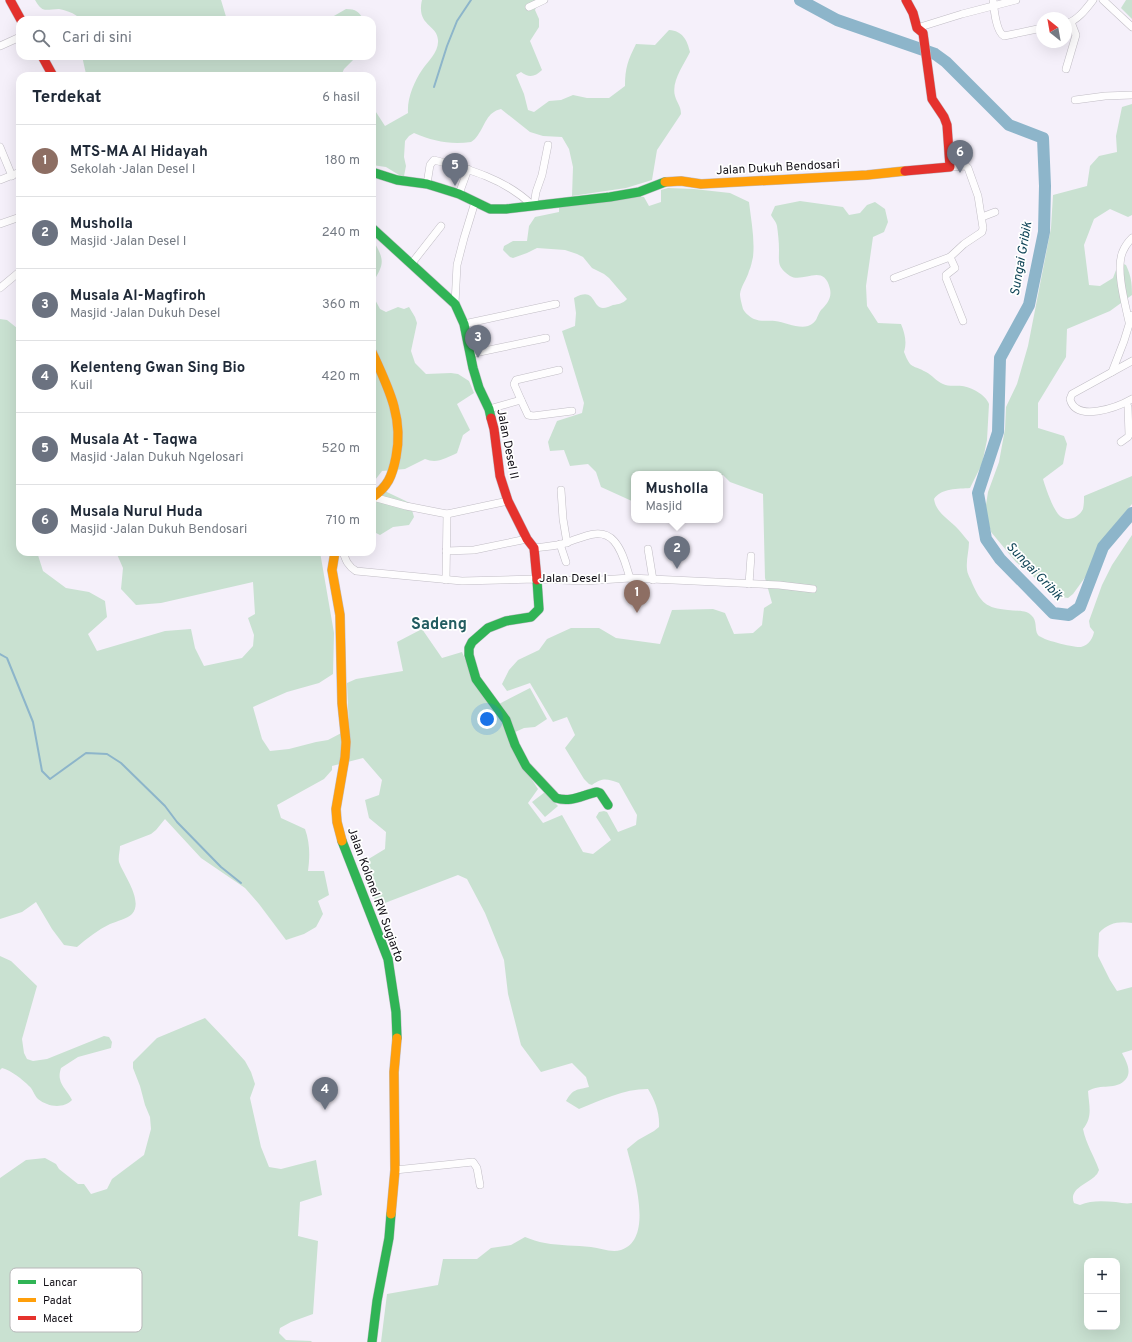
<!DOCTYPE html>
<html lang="id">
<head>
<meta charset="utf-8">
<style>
  body { margin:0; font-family:Overpass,sans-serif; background:#f2f2f3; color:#1f2937 }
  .controls { position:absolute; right:12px; bottom:12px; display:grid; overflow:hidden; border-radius:8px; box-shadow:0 4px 16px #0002 }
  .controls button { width:36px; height:36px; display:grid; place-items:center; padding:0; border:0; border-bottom:1px solid #e0e1e3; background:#fff; color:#1f2937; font:20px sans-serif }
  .compass { position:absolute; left:1036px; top:12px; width:36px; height:36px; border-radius:50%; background:#fff; box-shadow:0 4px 16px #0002; rotate:329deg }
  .you { position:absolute; left:487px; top:719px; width:14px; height:14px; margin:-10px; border:3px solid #fff; border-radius:50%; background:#1a73e8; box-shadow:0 0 0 6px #1a73e833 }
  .badge { display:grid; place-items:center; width:26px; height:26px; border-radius:50%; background:#615d65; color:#fff; font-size:13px; font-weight:700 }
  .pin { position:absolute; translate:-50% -33px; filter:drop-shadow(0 1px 2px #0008) }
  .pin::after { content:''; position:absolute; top:21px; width:14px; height:12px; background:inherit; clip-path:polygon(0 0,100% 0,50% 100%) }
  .popup { position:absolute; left:631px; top:471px; width:92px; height:52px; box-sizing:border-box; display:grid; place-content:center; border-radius:8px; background:#fff; filter:drop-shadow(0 1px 3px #0005); font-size:13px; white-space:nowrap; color:#747a83 }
  .popup b { font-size:15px; color:#1f2937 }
  .popup::after { content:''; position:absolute; left:50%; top:100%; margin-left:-8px; border:8px solid transparent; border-top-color:#fff }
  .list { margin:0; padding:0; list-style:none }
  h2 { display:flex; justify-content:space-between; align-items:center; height:52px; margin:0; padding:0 16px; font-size:17px }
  h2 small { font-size:13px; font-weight:400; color:#747a83 }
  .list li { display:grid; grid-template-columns:26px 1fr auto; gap:12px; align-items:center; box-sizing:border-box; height:72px; padding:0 16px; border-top:1px solid #e0e1e3 }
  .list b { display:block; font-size:15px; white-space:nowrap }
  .list p { margin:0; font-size:13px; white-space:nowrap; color:#747a83 }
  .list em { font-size:13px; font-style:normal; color:#747a83 }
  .icon { flex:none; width:22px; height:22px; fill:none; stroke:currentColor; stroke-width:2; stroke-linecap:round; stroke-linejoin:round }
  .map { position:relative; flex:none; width:1132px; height:1342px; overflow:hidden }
  .search { position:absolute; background:#fff; box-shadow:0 4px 16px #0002; left:16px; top:16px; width:360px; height:44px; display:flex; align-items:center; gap:10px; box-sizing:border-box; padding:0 14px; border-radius:12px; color:#747a83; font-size:15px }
  .panel { position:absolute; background:#fff; box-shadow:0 4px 16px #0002; left:16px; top:72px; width:360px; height:484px; border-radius:12px }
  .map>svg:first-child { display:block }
  .green { fill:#c9e1d1; fill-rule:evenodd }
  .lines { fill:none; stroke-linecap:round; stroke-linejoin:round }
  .stream { stroke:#8db5ca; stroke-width:2 }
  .river { stroke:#8db5ca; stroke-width:12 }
  .street-casing { stroke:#c1bdc5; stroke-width:8 }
  .fast-casing { stroke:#c1bdc5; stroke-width:10 }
  .slow-casing { stroke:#c1bdc5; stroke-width:10 }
  .jam-casing { stroke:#c1bdc5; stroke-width:10 }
  .street { stroke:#fefdfe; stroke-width:7 }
  .fast { stroke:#30b455; stroke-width:9 }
  .slow { stroke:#ff9f0a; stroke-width:9 }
  .jam { stroke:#e5322d; stroke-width:9 }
  .labels { text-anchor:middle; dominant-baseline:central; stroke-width:3.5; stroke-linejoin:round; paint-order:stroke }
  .street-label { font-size:12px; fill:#110e15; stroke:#fff }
  .water-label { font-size:13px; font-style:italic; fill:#0d4255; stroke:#fff }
  .district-label { font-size:16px; font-weight:bold; fill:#225c60; stroke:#fff }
  .key { fill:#fff; stroke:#b8b7b9; stroke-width:1 }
  .key-label { font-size:11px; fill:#110e15 }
</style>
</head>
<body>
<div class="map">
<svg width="1132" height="1342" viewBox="0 0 1132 1342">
  <rect width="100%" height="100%" fill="#f5f0fa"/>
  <!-- green -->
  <g class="green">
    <path d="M35 0H221L227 20H77V16C71 12 65 10 59 9 46 9 43 14 35 0Z"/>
    <path d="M422 0H539L535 10 539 19V27L530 41 542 70C535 77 529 78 521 72L516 75 524 94 528 110 534 112 549 101 561 100 573 95 587 98H609L625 86C625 68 628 60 636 44L655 45 669 30C683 31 687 40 690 52 684 65 671 81 675 96 677 103 681 106 681 114L657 150 652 180 626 188 572 196 573 167 569 149 562 137 543 136 530 132 501 109C487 112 485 125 478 135 476 138 474 140 471 142 450 145 433 141 414 133L409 136 405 141 404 157 406 166 404 176 399 175 386 167 372 165V108L374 109 385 126 408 113C407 98 414 82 422 70 428 61 439 52 438 40 437 24 416 26 422 0Z"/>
    <path d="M1126 0H1132V19L1121 8Z"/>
    <path d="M346 9C356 9 359 12 364 20H327Z"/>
    <path d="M82 56H357L344 69 341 76H94L92 73 86 74Z"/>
    <path d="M1132 104V215L1128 217 1110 209 1094 219 1084 245 1089 285 1100 286 1113 278 1119 262 1126 265C1131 276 1132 282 1132 295L1110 311 1067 329 1066 357 1038 403V428L1064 436 1067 444 1063 464 1043 479C1046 489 1052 506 1058 514 1065 523 1078 519 1083 509 1084 504 1084 501 1084 496L1132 476V504L1103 539 1089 572 1073 594 1068 598 1055 596 1050 593 1032 575 1016 562 991 532 985 511 988 492 999 462 1005 429 1006 407 1017 384 1028 346 1051 228 1053 195 1087 186 1090 166 1099 156 1117 152 1116 136 1122 107Z"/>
    <path d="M668 188 694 189 730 193 749 202C751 220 755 239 753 257 752 261 751 267 749 271 747 279 741 286 740 294 740 298 742 305 743 309 745 313 750 317 754 319 761 322 768 320 775 321 785 322 798 329 808 326 818 322 816 317 821 310 827 304 832 298 830 289 824 262 803 284 790 276 777 267 779 263 779 250 779 242 778 233 777 226 776 221 773 219 771 215L775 206 800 201 843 207 849 215 860 213 867 205 875 202 885 209 888 222 884 232 873 237 866 286 867 306 878 323 901 324C905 334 907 342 904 352 911 370 912 364 926 372 932 375 936 381 943 384 950 387 955 385 962 386 971 387 986 395 989 404L987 440 982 464 970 488C958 489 941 488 934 499 936 513 949 519 958 529 962 533 965 538 969 542 969 551 966 560 967 569 967 574 971 579 972 583 981 603 986 608 1008 610 1016 611 1026 610 1031 615 1038 621 1034 629 1038 635 1042 640 1075 648 1081 647 1089 645 1093 638 1094 632L1090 627 1089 621 1102 585 1112 565 1132 535V923C1119 921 1108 923 1099 933L1098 956 1110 980 1117 991 1132 987V1050L1122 1053C1126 1061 1132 1071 1126 1079 1116 1091 1101 1083 1088 1091 1089 1106 1093 1117 1083 1129 1086 1144 1094 1156 1099 1170 1099 1170 1097 1175 1096 1175 1089 1184 1068 1188 1074 1203L1080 1205C1091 1200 1104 1201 1116 1202 1122 1203 1126 1204 1132 1203V1342H381L387 1294 438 1285 443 1259H477L491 1248 511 1245 525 1237C531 1239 538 1242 545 1243 560 1246 576 1245 591 1247 601 1248 611 1253 621 1250 655 1239 633 1173 627 1149L638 1140 654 1131 659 1127C660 1114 655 1100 648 1089 623 1089 602 1100 579 1109L566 1101C573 1089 576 1090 589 1087L586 1077 572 1063 541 1072 521 1045 508 994 504 960 485 913 467 879 458 875 377 906 362 863 385 849 386 832 369 818 365 800 379 795 382 780 363 758 332 766V770L324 779 277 805 281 818 305 829C310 843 310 856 308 871H324L329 895 318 901 323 914 316 927 304 934 286 940 259 904 245 888 201 858 165 819 156 830 151 834 120 846C120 851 118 857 119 862 123 874 144 901 132 914 127 919 117 921 110 924 98 930 87 938 77 947L64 945 52 929 36 902 22 912 0 919V319L7 320 17 328 20 327V552H37L43 571 66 588 89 592 105 601 107 617 88 634 97 651 165 631 191 629 195 648 204 666 242 658 253 646 254 635 248 618 255 614 253 582 161 603 136 605 121 589 123 568 116 552H320L334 633 333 674 319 683 287 692 253 707 262 739 270 751 289 749 316 742 328 740 349 729 347 683 356 679 403 671 397 642 422 629 442 658 462 652 472 675 499 715 518 758 538 789 528 803 543 823 562 815 583 852 593 854 611 840 596 817 599 812 604 811 607 812 618 832 636 825 637 815 619 783C607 779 603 777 592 785L589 784 584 779 565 748 575 735 567 717 553 722 530 683 507 691 502 684 509 670 518 660 539 650 547 639 571 628H599L616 638 660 644 672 610 713 609 725 613 734 634 753 633 762 625 764 608 772 603 765 578 763 494 730 482 723 475H720V474H634V502L601 487 596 472 588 464 570 466 564 450 550 451 548 442 557 421 582 413 584 403 562 331 575 326 576 313 574 298C596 286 591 307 603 308 606 308 610 306 613 305 619 304 622 304 627 299L609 278 604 274 592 268 583 257 577 254 565 250 537 248 527 253 513 258 510 257 503 250 504 246 513 241H527L529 226 535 217 559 212V206L636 196 644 197 649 206 661 202V190ZM1087 1261H1117V1327H1087Z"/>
    <path d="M374 242C386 262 383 265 372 284V243Z"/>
    <path d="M372 294 380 309 386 312 398 307 404 309 409 307 415 317 417 323 411 351 415 363 426 374 451 373 458 374 469 381 474 393 457 404 470 430 463 435 457 453C446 458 437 464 425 459L405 469 382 471 372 484Z"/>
    <path d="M372 485 410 503 414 517 409 525 393 527 380 535 372 531Z"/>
    <path d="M530 688 547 719 535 727 524 728 513 733 499 704Z"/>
    <path d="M545 792 558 806 545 817 532 802Z"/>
    <path d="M0 956 11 961 37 986 22 1039 24 1053 27 1059 33 1061 47 1059 104 1036 109 1037 112 1042 111 1048 78 1057 61 1068C60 1071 59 1076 60 1079 61 1086 69 1093 72 1100 63 1109 48 1107 38 1099 34 1095 33 1089 29 1086 22 1079 12 1071 2 1068L0 1070Z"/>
    <path d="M205 1018 226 1040 245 1061 251 1072 255 1084 250 1098 261 1147 269 1167 281 1169 316 1160 322 1195 300 1202 298 1236 318 1241 313 1314 291 1322 280 1328 279 1333 286 1340 312 1341 311 1342H0V1178L26 1160 45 1158 56 1164 59 1169 78 1184H84L91 1194 107 1189 112 1179 144 1155 151 1129 150 1117 145 1105 140 1086 133 1068V1062L157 1038Z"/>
  </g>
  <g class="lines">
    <!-- stream -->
    <g class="stream">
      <path d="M434 87 447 46 457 21 471 0"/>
      <path d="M0 654 7 658 33 722 42 771 50 779 86 753 107 754 121 763 165 806 177 822 221 867 241 883"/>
    </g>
    <!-- river -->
    <path class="river" d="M800 0 837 20 935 54 946 62 1009 125 1043 138 1045 186 1044 232 1029 305 1000 358 998 432 978 493 986 539 1000 559 1053 613 1069 615 1080 607 1103 547 1132 513"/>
    <!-- street casing -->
    <g class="street-casing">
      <g id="street">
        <path d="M993 0C994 9 996 32 1004 36L1042 28"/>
        <path d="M1103 0 1132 27"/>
        <path d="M529 7 544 0"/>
        <path d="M1066 24C1078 20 1086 9 1093 0"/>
        <path d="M917 28 962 14 1016 0"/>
        <path d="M0 46 20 37"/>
        <path d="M1066 69 1076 35 1071 22"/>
        <path d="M1075 100 1105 96 1132 95"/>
        <path d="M0 147 12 176"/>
        <path d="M950 167 966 166 968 168 978 196 983 228 982 232 964 244 950 257 955 268 946 275V278L963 321"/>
        <path d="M0 180 20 172"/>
        <path d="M427 184 430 165 434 160C469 169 505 179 532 205"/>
        <path d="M459 194 468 169"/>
        <path d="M534 205 536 192 542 175 548 145"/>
        <path d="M982 217 995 212"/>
        <path d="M0 224 20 217"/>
        <path d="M412 263 441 226"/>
        <path d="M894 278 950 257"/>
        <path d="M0 288 18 273"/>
        <path d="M455 304 457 265 464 238 475 202"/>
        <path d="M1132 315 1124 341 1112 372 1072 394 1070 399C1076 423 1118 407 1132 399"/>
        <path d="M1129 322C1125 303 1115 268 1123 251 1125 246 1128 242 1132 238"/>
        <path d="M464 324 556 304"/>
        <path d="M470 354 546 338"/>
        <path d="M1112 372 1132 361"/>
        <path d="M521 400 514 384 516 380 559 370"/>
        <path d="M489 409 521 400 528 415 533 416 572 411"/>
        <path d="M1121 442 1128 437 1129 435 1128 407"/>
        <path d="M561 490 563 519 567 543"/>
        <path d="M373 497 406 506 447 514 508 501"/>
        <path d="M560 544 566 562"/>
        <path d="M534 548C543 547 553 546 562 544 578 540 600 525 614 541 623 551 626 566 630 578"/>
        <path d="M648 549 653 580"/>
        <path d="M446 551 474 550 527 539"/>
        <path d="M343 552C346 561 348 566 356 571L462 581 536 579 585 581 630 578 779 585 813 589"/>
        <path d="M446 580 447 514"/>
        <path d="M749 584 751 556"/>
        <path d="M395 1170 473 1162 477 1168 480 1185"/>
      </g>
    </g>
    <!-- fast casing -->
    <g class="fast-casing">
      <g id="fast">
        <path d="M372 172 397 180 427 184 440 188 459 194 490 209H506L610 197 639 192 665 182"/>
        <path d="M372 228 455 304 464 324 473 368 479 388 489 409 491 418"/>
        <path d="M537 580 539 609 531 617 506 621 488 628 472 642 469 648V655L476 679 506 720 515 745 526 766 556 798C571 803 582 795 597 792L600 793 608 805"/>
        <path d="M342 841 388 959 396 1012 397 1038"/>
        <path d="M372 1342 377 1301 389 1238 391 1214"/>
      </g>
    </g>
    <!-- slow casing -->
    <g class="slow-casing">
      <g id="slow">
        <path d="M665 182 681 181 701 184 867 175 905 171"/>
        <path d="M372 352C388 387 404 418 396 457 392 477 388 486 372 498"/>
        <path d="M335 552 332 570 340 615 342 703 346 742 345 757 336 809 337 822 342 841"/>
        <path d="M391 1214 395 1170 394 1072 397 1038"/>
      </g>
    </g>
    <!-- jam casing -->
    <g class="jam-casing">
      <g id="jam">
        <path d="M10 0 21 20"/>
        <path d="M42 56 53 76"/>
        <path d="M905 171 950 167 947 125 944 117 932 99 923 33 917 28 913 13 906 0"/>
        <path d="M491 418 494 429 500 476 508 501 527 539 534 548 537 580"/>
      </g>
    </g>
    <!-- street -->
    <use href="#street" class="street"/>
    <!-- fast -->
    <use href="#fast" class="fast"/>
    <!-- slow -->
    <use href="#slow" class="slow"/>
    <!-- jam -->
    <use href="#jam" class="jam"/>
  </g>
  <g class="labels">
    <!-- street labels -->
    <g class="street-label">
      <text transform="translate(778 168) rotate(-3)">Jalan Dukuh Bendosari</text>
      <text transform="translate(507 444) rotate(79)">Jalan Desel II</text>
      <text x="573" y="579">Jalan Desel I</text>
      <text transform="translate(375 895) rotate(70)">Jalan Kolonel RW Sugiarto</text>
    </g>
    <!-- water labels -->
    <g class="water-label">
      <text transform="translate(1022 259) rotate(-80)">Sungai Gribik</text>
      <text transform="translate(1034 572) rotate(46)">Sungai Gribik</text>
    </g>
    <!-- district labels -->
    <g class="district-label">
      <text x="439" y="625">Sadeng</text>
    </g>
  </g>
  <!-- legend -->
  <rect x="10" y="1268" width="132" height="64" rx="6" class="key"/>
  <rect x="18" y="1280" width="18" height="4" fill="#30b455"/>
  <rect x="18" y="1298" width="18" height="4" fill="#ff9f0a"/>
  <rect x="18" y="1316" width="18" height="4" fill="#e5322d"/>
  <g class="key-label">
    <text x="43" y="1286">Lancar</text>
    <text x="43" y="1304">Padat</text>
    <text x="43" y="1322">Macet</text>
  </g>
</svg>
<div class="controls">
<button>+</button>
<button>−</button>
</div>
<svg class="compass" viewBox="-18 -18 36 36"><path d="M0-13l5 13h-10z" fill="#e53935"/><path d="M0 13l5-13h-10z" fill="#747a83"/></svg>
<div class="you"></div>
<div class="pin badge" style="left:637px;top:613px;background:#8d6e63">1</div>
<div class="pin badge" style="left:677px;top:569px;background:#6b7280">2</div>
<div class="popup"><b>Musholla</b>Masjid</div>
<div class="pin badge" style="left:478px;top:358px;background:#6b7280">3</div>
<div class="pin badge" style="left:325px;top:1110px;background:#6b7280">4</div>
<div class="pin badge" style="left:455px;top:186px;background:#6b7280">5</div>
<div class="pin badge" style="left:960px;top:173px;background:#6b7280">6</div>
<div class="search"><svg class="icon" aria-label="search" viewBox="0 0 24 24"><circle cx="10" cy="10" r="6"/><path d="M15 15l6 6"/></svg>Cari di sini</div>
<section class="panel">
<h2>Terdekat<small>6 hasil</small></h2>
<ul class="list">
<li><span class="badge" style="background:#8d6e63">1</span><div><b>MTS-MA Al Hidayah</b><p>Sekolah · Jalan Desel I</p></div><em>180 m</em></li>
<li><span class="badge" style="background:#6b7280">2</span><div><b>Musholla</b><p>Masjid · Jalan Desel I</p></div><em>240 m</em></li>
<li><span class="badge" style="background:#6b7280">3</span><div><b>Musala Al-Magfiroh</b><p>Masjid · Jalan Dukuh Desel</p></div><em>360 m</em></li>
<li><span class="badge" style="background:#6b7280">4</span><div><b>Kelenteng Gwan Sing Bio</b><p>Kuil</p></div><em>420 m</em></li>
<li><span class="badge" style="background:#6b7280">5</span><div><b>Musala At - Taqwa</b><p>Masjid · Jalan Dukuh Ngelosari</p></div><em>520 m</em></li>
<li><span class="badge" style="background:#6b7280">6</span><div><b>Musala Nurul Huda</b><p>Masjid · Jalan Dukuh Bendosari</p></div><em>710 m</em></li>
</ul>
</section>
</div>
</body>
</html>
